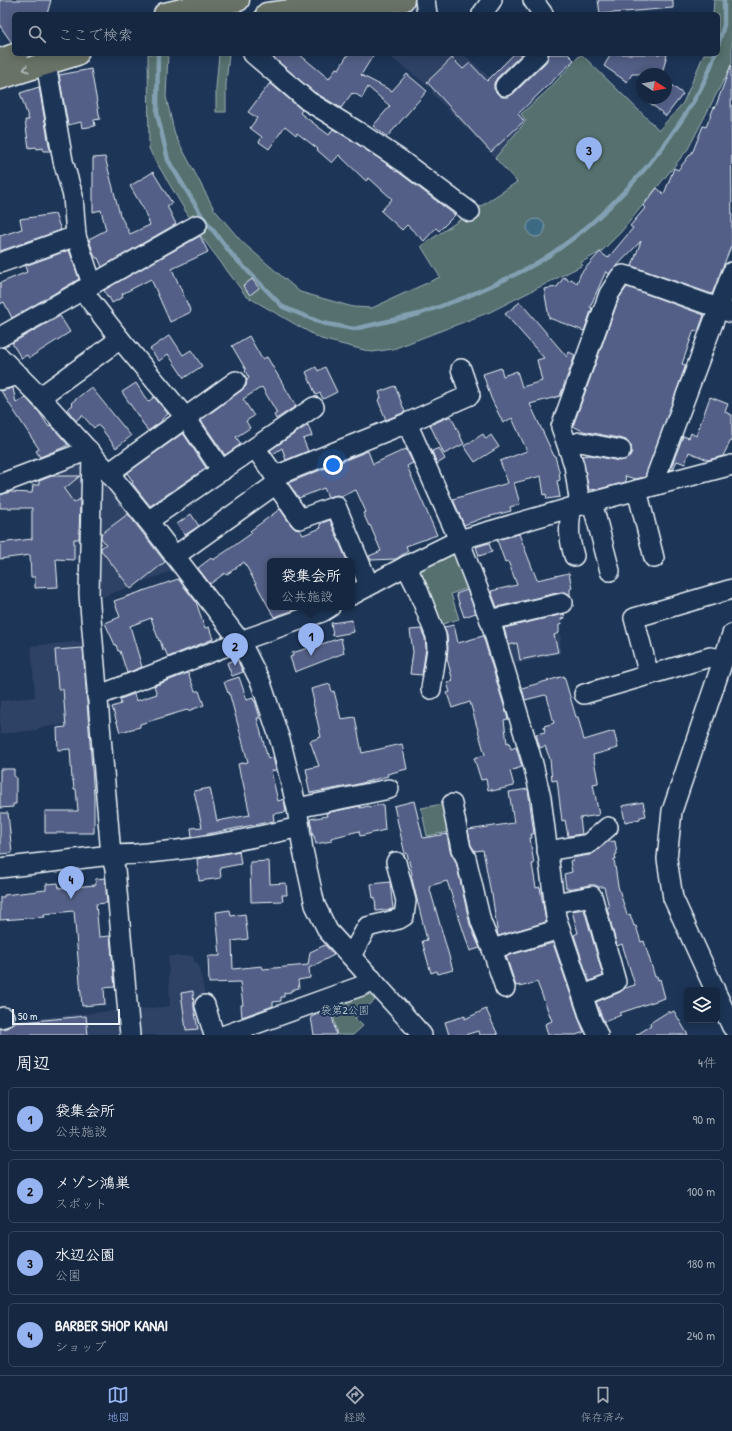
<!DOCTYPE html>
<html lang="ja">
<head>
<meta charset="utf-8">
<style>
  body { margin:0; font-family:"Patrick Hand","Klee One",sans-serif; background:#23344c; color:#f1f3f6 }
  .controls { position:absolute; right:12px; bottom:12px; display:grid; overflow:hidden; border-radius:6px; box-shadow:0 2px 10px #0003 }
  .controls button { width:36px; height:36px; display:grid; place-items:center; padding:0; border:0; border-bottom:1px solid #35445a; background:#162841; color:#f1f3f6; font:20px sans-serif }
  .compass { position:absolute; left:636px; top:68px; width:36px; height:36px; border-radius:50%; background:#162841; box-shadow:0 2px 10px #0003; rotate:101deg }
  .scale { position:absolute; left:12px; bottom:10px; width:108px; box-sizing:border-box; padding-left:4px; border:2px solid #e8f1f8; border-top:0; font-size:11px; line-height:14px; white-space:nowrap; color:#e8f1f8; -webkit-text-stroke:3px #1d3557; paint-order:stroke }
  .you { position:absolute; left:333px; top:465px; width:14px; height:14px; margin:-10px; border:3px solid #fff; border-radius:50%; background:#1a73e8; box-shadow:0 0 0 6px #1a73e833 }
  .badge { display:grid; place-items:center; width:26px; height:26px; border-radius:50%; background:#95b2f1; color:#111; font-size:13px; font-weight:700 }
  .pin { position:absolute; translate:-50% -33px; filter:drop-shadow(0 1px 2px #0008) }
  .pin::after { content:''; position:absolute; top:21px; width:14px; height:12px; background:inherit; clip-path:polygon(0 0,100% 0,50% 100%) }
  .popup { position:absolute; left:267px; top:558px; width:88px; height:52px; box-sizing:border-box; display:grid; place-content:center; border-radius:6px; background:#162841; filter:drop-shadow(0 1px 3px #0005); font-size:13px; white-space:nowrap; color:#9ea6b1 }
  .popup b { font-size:15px; color:#f1f3f6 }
  .popup::after { content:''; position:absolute; left:50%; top:100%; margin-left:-8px; border:8px solid transparent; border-top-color:#162841 }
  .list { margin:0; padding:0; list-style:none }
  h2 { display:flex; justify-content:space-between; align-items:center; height:52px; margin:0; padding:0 16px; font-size:17px }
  h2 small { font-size:13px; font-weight:400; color:#9ea6b1 }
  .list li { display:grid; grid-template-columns:26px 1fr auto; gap:12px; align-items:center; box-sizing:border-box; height:64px; margin:0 8px 8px; padding:0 8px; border:1px solid #35445a; border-radius:6px }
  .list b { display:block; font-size:15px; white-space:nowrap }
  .list p { margin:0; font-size:13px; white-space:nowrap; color:#9ea6b1 }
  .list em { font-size:13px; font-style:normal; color:#9ea6b1 }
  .icon { flex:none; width:22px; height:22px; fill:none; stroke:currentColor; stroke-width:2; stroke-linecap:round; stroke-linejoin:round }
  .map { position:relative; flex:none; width:732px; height:1035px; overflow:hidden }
  .search { position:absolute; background:#162841; box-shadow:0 2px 10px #0003; left:12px; right:12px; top:12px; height:44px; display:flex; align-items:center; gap:10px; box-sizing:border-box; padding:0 14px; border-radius:6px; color:#9ea6b1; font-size:15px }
  .sheet { height:340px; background:#162841 }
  nav { display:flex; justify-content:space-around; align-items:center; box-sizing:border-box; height:56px; border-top:1px solid #35445a; background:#162841; font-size:11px; color:#9ea6b1 }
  nav a { display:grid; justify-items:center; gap:2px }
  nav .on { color:#95b2f1 }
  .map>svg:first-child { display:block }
  .built { fill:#2d4265 }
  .green { fill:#54706e; stroke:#9eb0b3 }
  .water { fill:#3e6a83; stroke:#82a0b2 }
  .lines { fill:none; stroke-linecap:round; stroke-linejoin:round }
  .stream { stroke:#82a0b2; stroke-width:4.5 }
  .building { fill:#525f86; stroke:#e8f1f8 }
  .minor-casing { stroke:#e8f1f8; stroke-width:22 }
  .highway-casing { stroke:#e8f1f8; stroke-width:25 }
  .minor { stroke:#1d3557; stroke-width:19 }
  .highway { stroke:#697266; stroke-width:22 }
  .oneway { stroke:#b5bebe }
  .labels { text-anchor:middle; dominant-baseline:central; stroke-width:4; stroke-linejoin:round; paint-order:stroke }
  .park-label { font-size:11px; fill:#b4c4c8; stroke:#1d3557 }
</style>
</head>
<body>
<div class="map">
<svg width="732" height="1035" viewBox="0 0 732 1035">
  <rect width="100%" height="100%" fill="#1d3557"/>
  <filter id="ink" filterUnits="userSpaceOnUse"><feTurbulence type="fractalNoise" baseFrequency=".025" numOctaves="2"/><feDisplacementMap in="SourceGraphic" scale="8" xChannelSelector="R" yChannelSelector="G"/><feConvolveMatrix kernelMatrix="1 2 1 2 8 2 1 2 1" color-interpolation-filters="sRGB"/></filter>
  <g filter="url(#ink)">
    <!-- built -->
    <g class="built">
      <path d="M386 54H463L501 87 526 121 495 158 432 93V89Z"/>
      <path d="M82 459 80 560H30L31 484H37L38 474Z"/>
      <path d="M107 481 177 569 100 598 101 483Z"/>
      <path d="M561 634 560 646 561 653 508 666 502 647Z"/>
      <path d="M84 641 90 721 38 728 37 730 0 734V701L35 697 31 646Z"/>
      <path d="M168 956H193L195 963H198L207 1003 209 1035H137L135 1010 170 1006Z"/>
      <path d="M123 1010 125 1035H7L5 1021Z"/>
    </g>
    <!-- green -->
    <g class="green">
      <path d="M714 0H732V64L688 149 621 232 602 251 580 263 583 265 490 312 393 349 372 352 321 339 246 296 198 232 152 155 149 148 148 54H168L166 97 175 135 214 209 242 242 300 292 353 307 372 308 440 277 421 246 517 182 495 158 526 121 521 114 548 90 581 54 659 130 683 103 704 54H718V14H713Z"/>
      <path d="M219 54H229L226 84V112H216V88Z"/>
      <path d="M454 548 470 587 451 594 459 619 436 626 413 566Z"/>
      <path d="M448 803 454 831 427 836 421 808Z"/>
      <path d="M373 990 369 994 375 1000 355 1018 363 1026 353 1035H337L331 1001Z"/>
    </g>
    <!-- water -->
    <circle class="water" cx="536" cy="228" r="9"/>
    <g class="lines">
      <!-- stream -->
      <g class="stream">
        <path d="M718 45 724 25V0"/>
        <path d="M158 54 157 113 168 160 202 216 233 256 283 307 322 323 354 329 419 314 466 297 508 278"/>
        <path d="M512 276C579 245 641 181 681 121 695 100 708 78 715 54"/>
      </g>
    </g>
    <!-- building -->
    <g class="building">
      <path d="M0 0H51L47 14H14V42L12 43 0 26Z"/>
      <path d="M598 0H673V8L600 14Z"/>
      <path d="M277 54H299L329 79 336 68 339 69 348 54H374L361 75 392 91 407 74 427 91 387 137 373 126 390 106 368 87 362 98 354 93 353 94 352 93 341 108 314 92 274 58Z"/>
      <path d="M514 54H522L497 78 494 83V89L497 93 502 97H508L513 94 546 62 549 54H568L574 60 518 114 524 121 491 152 427 82 452 58 463 69 470 63 487 81Z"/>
      <path d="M611 54H667L662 74H632L627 82 604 66Z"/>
      <path d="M731 65 732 244 712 294 632 266 641 241 609 274 606 271 590 307 592 308 584 331 549 318 544 289 557 287 564 277 569 281 571 279 577 283 581 273 600 252 608 258 633 228 630 226 645 208 643 206 657 188 664 194 674 168 678 170 693 151 703 126 706 127 714 107 715 108Z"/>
      <path d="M91 69 100 119 94 120 95 126 82 128 81 122 68 125 59 75Z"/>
      <path d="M666 81 683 94 666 116 644 98H666Z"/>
      <path d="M270 83 302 110 300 113 329 135 333 129 351 140 389 165 396 172 397 171 455 215 439 231 436 228 424 241 407 225 402 230 381 211 392 199 369 178 366 181 339 155 332 163 317 150 318 149 297 133 296 135 285 126 269 149 259 142 262 137 250 128 257 118 248 112Z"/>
      <path d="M39 87 50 151H43V148L37 149 36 147 29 148 25 120H29L20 93Z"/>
      <path d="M105 157 120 215 130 234 150 225 144 210 130 186 153 172 172 203 167 206 176 224 102 267 98 258H96L94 255 89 239 106 230 101 210 93 212V158Z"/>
      <path d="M55 214 61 230 0 251V236L22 229 20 219Z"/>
      <path d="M200 236 208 252 172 269 191 312 170 322 151 279 122 294 123 297 112 303 109 297 108 298 104 290Z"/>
      <path d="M69 250 79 279 12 318 4 302 0 304V283L27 272 25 266Z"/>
      <path d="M252 279 259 288 250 295 243 286Z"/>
      <path d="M627 287 704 315 698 332 694 330 682 364 686 365 645 477 635 479 625 476 626 482 599 489 589 490 582 456 590 455 619 461 624 460 630 457 632 452 631 446 628 441 623 439 583 431 573 426 619 298Z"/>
      <path d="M520 302 567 357 569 352 575 355 560 396 530 404 554 456H555L559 471 560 480 557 481 560 497 547 499 546 494 544 495 541 476 514 483 520 504 510 507 511 511 483 518 464 525 453 499 508 483 500 461 527 451 512 418 503 423 491 398 483 374 501 368 503 376 517 371 522 387 542 381 537 360 544 358 505 314Z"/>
      <path d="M60 316 70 332 29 358 27 355 21 358 12 343Z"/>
      <path d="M170 335 183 355 191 350 202 366 184 378 168 354 159 361 150 349Z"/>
      <path d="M249 336 262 359 267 357 296 406 276 419 274 415 277 413 262 387 243 399 254 416 246 421 250 428 236 437 241 444 225 455 201 420 242 390 246 386 247 380 249 378 245 371 246 370 232 346Z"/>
      <path d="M316 367 318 371 325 367 337 392 323 399 320 393 316 395 306 372Z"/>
      <path d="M136 383 148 402 154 397 168 414 162 419V421L148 431 122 392Z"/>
      <path d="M395 386 405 412 386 420 378 400 381 398 379 392Z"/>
      <path d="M91 387 131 436 116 448 101 428 97 425 94 428 82 415 76 421 67 409 73 405 71 403Z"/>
      <path d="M13 388 16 403 25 397 39 412 49 427 51 425 68 445 62 448 40 457 36 451 39 449 1 391Z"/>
      <path d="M710 397 728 404 725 412 732 415V438L723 456 708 460 689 452 685 464 677 461 673 469 670 470 683 436 689 438 691 433 696 436Z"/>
      <path d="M451 416 464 444 444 454 430 425Z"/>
      <path d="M308 425 312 436 303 439 308 451 286 460 282 448 273 454 270 450Z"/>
      <path d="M183 433 206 468 150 506 132 483 133 482 127 473Z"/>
      <path d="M483 434 486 439 491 435 499 447 475 462 464 446Z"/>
      <path d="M439 448 445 459 437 464 432 451Z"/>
      <path d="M406 449 413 463 407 466 437 535 406 546 408 551 396 559 371 560 369 556 381 551 370 525 369 526 363 513 366 512 356 490 341 496 337 495 328 497 324 488 299 498 288 483 368 451 373 464Z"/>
      <path d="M52 476H80L64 489 74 503 80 499 79 539H74V560L56 559 58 587 35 588V577H31L30 555 0 559V543L32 539V508H0V495L10 492 32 493 33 485H39V481Z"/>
      <path d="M280 509 291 525 295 529 300 530 303 535 321 528 320 524 330 520 347 561H342L341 560 342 561H270V607H303L274 617 244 562 226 575 225 573 210 584 198 568 211 558 213 560 228 550 252 533 250 531Z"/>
      <path d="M128 514 165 562 131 589 101 550V548L106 544 101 538V534Z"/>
      <path d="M191 514 199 526 185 535 177 524Z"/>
      <path d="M519 534 537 580 569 573 572 588 570 589V595L566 592H561L497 607 491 591 517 585 508 561 505 562 497 540Z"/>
      <path d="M489 543 492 552 479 556 476 547Z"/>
      <path d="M178 579 196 602 205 628 209 627 213 639 168 657 165 650H163L160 640 159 641 151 618 130 626 142 667 127 673 120 651H118L116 645H115L105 623 120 617 114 601Z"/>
      <path d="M467 590 476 613 464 617 456 594Z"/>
      <path d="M564 614 565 618 561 619 562 624 559 625V633L554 635 558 652 520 660 517 643 509 645 504 628Z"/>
      <path d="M352 620 354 632 333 636 331 623Z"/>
      <path d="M454 625 458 643 483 636 508 719 504 720 507 743 509 742 511 749 516 747 522 767 510 771 514 786 492 791V789L488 790 486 779 481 780 474 758 485 755 470 702 452 708 447 693 450 692 447 683 453 681 447 659 448 648 447 635 444 627Z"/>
      <path d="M421 629 425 638 426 648 422 675 410 674 413 652 410 630Z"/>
      <path d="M341 638 344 653 295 672 290 657 293 656 292 653Z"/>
      <path d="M83 648 94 796V833H45V811H78L76 789H74L73 780H72L70 749 58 750 57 728 66 727 63 689H58L55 650Z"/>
      <path d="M237 659 243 672 232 676 227 663Z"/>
      <path d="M188 673 195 691H199L204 705 188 711 187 710 140 724V727L120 732 112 707 121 704 120 699 134 694 136 701 157 694 154 686Z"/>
      <path d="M564 676 576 717H578L584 740 614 731 618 748 593 755 598 781V783L593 784 599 815 580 818 582 834 568 836 565 820 562 821 557 780 552 781 550 759 545 746 540 748 536 734 545 732 544 726 554 723 547 696 545 695 525 700 522 688Z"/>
      <path d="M239 677 247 700 253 698 254 701H255L260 718H257L268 759 273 757 276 770 271 771 278 801 284 799 286 812 273 814 274 821 192 837 191 828 202 827 194 791 210 788 217 821 250 815 242 778H241L238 764 248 762 229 692 228 693 224 682Z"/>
      <path d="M330 684 332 692 334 691 341 719 355 717 362 753 402 744 407 769 387 774 388 776 354 785 310 793 307 779H308L306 769 319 766 310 741 321 737 313 702H314L311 689Z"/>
      <path d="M0 769H14V777H16V804H13V807L0 808Z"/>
      <path d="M528 789 534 834H531L532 838H530L534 864H532L536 888 540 887 546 922 498 936 492 894H491L483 850 475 851 471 845 468 830 514 823 509 792Z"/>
      <path d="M414 801 423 838 447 834 450 851 456 862 470 925 480 948 470 951 447 881 429 886 453 970 438 974 437 971 431 973 422 941 427 940 411 875 412 874 407 853 405 854 394 806Z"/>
      <path d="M643 802 646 816 640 817V819L625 822 622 806Z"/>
      <path d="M383 804 385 830 360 836 359 831 331 838V841L316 844 314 836H313L310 819 327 816 326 813 360 806V808L368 806 369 807Z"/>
      <path d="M0 813H8L12 853 0 854Z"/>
      <path d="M615 841 617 854 615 855 616 859H614L618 886 627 915 630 914 634 926H636L641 942 644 941 655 977 657 976 658 980 660 979 665 998 620 1013 621 1015 604 1022 596 1002 620 992 625 988 635 985 622 944 617 946 607 908 609 907 604 887H599L595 885H590L568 889V888H566L564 874 572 872 570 861 573 860 572 858 590 855 595 852 607 842Z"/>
      <path d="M239 851 241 864 220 868 221 878 199 881 197 859Z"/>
      <path d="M269 861 270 884 286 883 287 895H282L283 901 251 902 250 862Z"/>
      <path d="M105 878 107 903 96 904 99 937 110 936 115 987 104 988 105 1004 82 1006 74 911 44 914 45 917 0 920V897H4V895L46 890V884L58 883 59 888 96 885 95 879Z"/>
      <path d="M390 882 393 909 376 911 375 897 373 898 371 884Z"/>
      <path d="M584 909 603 976 589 981 574 935 578 933 572 911Z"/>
      <path d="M230 910 231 916 245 914 248 939 232 941 233 969 262 966 263 969 308 965 310 952 325 945 334 955 309 968 310 978 298 980 299 988 294 989V990H291V992L284 993V997H281V1001L273 1002V1006L242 1017 241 1005H243L240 982 209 983 208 956H220L216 912Z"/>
      <path d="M553 943 580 1022 584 1032 576 1035H548L545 1024 552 1021 537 982 520 987V985L516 986 506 956Z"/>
      <path d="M193 991 194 1008 198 1029 186 1030 181 993Z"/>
      <path d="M486 1009 498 1035H480L478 1031 465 1035H449L445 1022 465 1016V1019Z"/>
      <path d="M327 1010H331L336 1035H314L311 1017Z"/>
      <path d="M669 1011 670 1013 674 1011 688 1035H636L651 1026 650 1023Z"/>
      <path d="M86 1016 88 1035H0V1029L7 1028 13 1023Z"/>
    </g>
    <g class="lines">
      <!-- minor casing -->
      <g class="minor-casing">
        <g id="minor">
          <path d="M425 0 427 14"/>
          <path d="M533 0 543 14"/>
          <path d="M482 14 492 0"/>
          <path d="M253 54 308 101 357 131 402 161 470 212"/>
          <path d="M46 63 63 161 73 196 76 236 92 284"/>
          <path d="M505 86 538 54"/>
          <path d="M0 263 76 236"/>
          <path d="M82 290 120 339 186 418 222 471"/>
          <path d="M0 337 197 225"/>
          <path d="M0 357 40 397 109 473 148 521 240 641 261 683 281 743 297 808 303 850 315 905 328 931 422 1035"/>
          <path d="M0 380 19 375"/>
          <path d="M40 397 120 339"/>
          <path d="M407 423 470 395 461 369"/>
          <path d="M568 446 580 442 621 450"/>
          <path d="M255 448 275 476 407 423 459 540 490 620 533 764 541 798 556 917 590 1018 598 1035"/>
          <path d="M92 454 89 594 111 855 115 869 130 1035"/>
          <path d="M109 473 236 381"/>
          <path d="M275 476 276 484 300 519 336 506 369 585"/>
          <path d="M0 484 89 450"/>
          <path d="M656 485V476L732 272"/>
          <path d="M637 490 654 558"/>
          <path d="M592 502 610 571"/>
          <path d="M580 505 574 465 561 427 609 294 620 277 623 275 628 276 732 313"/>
          <path d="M571 508C569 529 568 535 574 556"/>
          <path d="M148 521 314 407"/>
          <path d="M175 556 276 484"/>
          <path d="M406 566 418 590 436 636 437 649 431 689"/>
          <path d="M352 595 406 566 459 540 566 509 732 465"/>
          <path d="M490 620 563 603"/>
          <path d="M649 675 634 618 732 589"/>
          <path d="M584 694 710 657 723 659"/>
          <path d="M97 696 240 641 322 612 330 607"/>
          <path d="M452 804 461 849 466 858 481 922 492 949 560 929"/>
          <path d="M297 808 389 789"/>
          <path d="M547 851 588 844 608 827"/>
          <path d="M0 868 111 855C127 855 142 854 157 852 206 848 252 838 300 827"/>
          <path d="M554 903 592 896 616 982 584 995"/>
          <path d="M492 949 505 988"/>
          <path d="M351 956 367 927 399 919 404 916 406 901 396 862"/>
          <path d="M715 990 673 898 667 859 672 811 732 634"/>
          <path d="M717 995 732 1027"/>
          <path d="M205 1005 214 1035"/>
          <path d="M0 1018 4 1017"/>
          <path d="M225 1035 364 985 372 979"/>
        </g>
      </g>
      <!-- highway casing -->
      <g class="highway-casing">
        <g id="highway">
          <path d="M165 14 199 6 238 0"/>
          <path d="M267 14 323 7 403 0"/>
          <path d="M0 60 17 54"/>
          <path d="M0 78 77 54"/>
        </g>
      </g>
      <!-- minor -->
      <use href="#minor" class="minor"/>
      <!-- highway -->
      <use href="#highway" class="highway"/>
    </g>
    <!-- one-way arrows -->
    <defs><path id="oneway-chevron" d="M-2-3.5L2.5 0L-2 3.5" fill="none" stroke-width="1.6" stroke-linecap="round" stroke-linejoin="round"/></defs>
    <use class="oneway" href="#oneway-chevron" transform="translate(26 69) rotate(162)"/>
  </g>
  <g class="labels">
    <!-- park labels -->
    <g class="park-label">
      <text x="345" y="1010">袋第2公園</text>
    </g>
  </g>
</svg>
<div class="controls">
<button><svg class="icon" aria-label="layers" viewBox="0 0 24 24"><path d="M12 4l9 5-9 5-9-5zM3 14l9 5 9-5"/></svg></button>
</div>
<svg class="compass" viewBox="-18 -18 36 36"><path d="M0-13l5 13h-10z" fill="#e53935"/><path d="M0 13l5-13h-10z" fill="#9ea6b1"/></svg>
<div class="scale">50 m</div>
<div class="you"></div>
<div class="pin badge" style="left:311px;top:656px">1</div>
<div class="popup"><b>袋集会所</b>公共施設</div>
<div class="pin badge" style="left:235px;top:666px">2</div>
<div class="pin badge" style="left:589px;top:170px">3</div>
<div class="pin badge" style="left:71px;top:899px">4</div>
<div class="search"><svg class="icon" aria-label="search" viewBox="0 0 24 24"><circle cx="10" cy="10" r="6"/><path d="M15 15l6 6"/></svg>ここで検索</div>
</div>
<section class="sheet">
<h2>周辺<small>4件</small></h2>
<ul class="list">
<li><span class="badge">1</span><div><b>袋集会所</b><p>公共施設</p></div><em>90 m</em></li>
<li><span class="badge">2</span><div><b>メゾン鴻巣</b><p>スポット</p></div><em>100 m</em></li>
<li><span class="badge">3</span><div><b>水辺公園</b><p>公園</p></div><em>180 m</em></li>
<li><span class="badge">4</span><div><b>BARBER SHOP KANAI</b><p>ショップ</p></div><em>240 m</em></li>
</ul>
</section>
<nav>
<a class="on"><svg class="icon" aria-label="map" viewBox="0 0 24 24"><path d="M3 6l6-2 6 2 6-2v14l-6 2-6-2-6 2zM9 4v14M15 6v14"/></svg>地図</a>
<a><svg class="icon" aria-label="directions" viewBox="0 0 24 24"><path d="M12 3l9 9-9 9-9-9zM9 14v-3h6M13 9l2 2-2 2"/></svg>経路</a>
<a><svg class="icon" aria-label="saved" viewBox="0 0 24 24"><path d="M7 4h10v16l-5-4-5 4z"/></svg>保存済み</a>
</nav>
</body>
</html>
